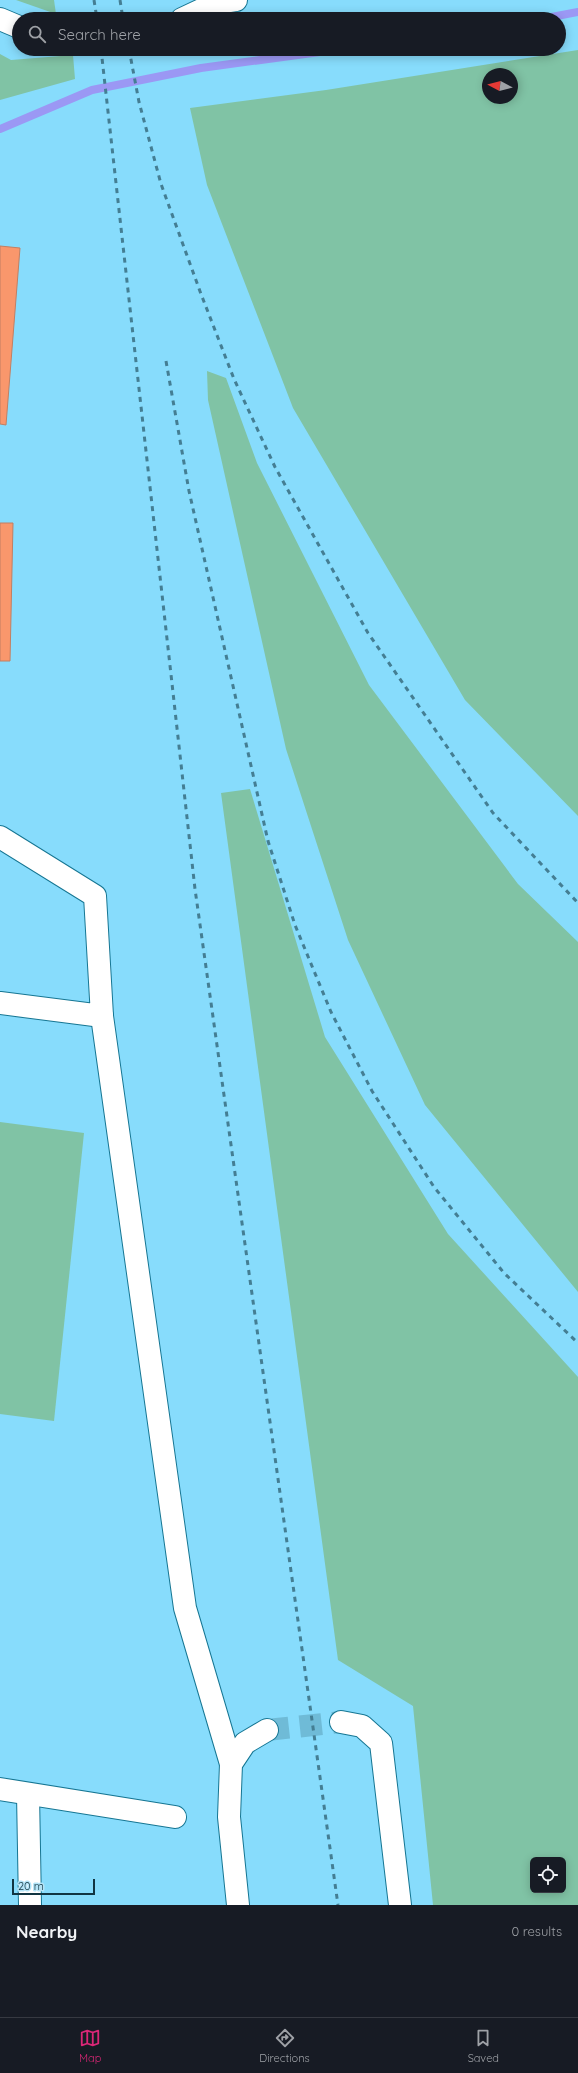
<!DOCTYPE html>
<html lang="en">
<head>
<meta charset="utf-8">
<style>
  body { margin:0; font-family:Quicksand,sans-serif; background:#20242c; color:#f1f3f6 }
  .controls { position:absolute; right:12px; bottom:12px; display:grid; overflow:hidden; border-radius:6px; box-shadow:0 2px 10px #0003 }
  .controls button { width:36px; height:36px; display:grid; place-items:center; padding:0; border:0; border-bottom:1px solid #363941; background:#171b24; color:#f1f3f6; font:20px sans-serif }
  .compass { position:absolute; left:482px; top:68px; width:36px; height:36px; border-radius:50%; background:#171b24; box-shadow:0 2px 10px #0003; rotate:277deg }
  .scale { position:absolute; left:12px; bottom:10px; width:83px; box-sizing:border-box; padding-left:4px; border:2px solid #113542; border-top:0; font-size:11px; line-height:14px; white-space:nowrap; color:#113542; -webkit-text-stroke:3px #b4e4f7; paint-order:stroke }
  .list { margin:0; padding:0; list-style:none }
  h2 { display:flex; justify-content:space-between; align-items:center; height:52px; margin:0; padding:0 16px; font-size:17px }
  h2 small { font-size:13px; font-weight:400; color:#9ea1a6 }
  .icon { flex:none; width:22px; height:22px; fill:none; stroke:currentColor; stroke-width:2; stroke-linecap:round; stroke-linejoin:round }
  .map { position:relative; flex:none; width:578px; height:1905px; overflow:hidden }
  .search { position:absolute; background:#171b24; box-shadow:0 2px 10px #0003; left:12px; right:12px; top:12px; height:44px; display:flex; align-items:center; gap:10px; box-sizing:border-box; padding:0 14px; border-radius:22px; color:#9ea1a6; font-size:15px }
  .sheet { height:112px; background:#171b24 }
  nav { display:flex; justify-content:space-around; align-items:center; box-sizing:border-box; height:56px; border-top:1px solid #363941; background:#171b24; font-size:11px; color:#9ea1a6 }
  nav a { display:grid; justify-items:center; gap:2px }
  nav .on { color:#db2777 }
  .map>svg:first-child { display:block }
  .green { fill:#80c3a5; fill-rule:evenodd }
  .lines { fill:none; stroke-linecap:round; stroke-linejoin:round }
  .stream { stroke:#9b98f4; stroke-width:8 }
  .building { fill:#f9976c; stroke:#c27f62 }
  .street-tunnel { stroke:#6fbbd7; stroke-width:22; stroke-dasharray:22 11; stroke-linecap:butt }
  .street-casing { stroke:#167693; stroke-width:24 }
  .secondary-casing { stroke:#167693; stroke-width:24 }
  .street { stroke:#fff; stroke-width:22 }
  .secondary { stroke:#fff; stroke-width:22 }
  .rail { stroke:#447e93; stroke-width:3; stroke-dasharray:5 5; stroke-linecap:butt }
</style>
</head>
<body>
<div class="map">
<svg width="578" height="1905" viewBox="0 0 578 1905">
  <rect width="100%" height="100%" fill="#87dcfc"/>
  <!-- green -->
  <g class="green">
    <path d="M16 0H54L56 14Z"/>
    <path d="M578 50V816L465 700 293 408 207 185 190 108 326 90ZM488 74H512V98H488Z"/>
    <path d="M0 54 11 60 73 55 75 79 0 100Z"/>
    <path d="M207 371 226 378 257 463 369 685 518 884 578 942V1292L425 1105 348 940 286 749 208 400Z"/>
    <path d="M250 789 325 1037 448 1234 578 1377V1905H433L413 1706 338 1660 221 793ZM533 1860H563V1890H533Z"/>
    <path d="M0 1122 84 1133 54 1421 0 1414Z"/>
  </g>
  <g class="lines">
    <!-- stream -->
    <g class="stream">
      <path d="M541 19 578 12"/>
      <path d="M0 129 92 90 201 68 342 49"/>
    </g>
  </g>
  <!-- building -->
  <g class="building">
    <path d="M0 246 20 248 6 425 0 424Z"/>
    <path d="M0 523H13L10 661H0Z"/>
  </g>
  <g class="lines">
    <!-- street-tunnel -->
    <path class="street-tunnel" d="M267 1730 341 1722"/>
    <!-- street casing -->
    <g class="street-casing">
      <g id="street">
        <path d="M216 3 236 0"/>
        <path d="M0 837 95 896 102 1016 0 1003"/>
        <path d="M102 1016 185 1608 231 1764"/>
        <path d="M341 1722 362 1726 381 1743 400 1905"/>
        <path d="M0 1789 175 1817"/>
        <path d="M28 1794 30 1905"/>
        <path d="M238 1905 229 1817 231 1764 245 1743 267 1730"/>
      </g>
    </g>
    <!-- secondary casing -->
    <g class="secondary-casing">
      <g id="secondary">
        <path d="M0 19 19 27"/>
        <path d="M182 19 216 3 218 0"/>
      </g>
    </g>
    <!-- street -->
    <use href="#street" class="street"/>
    <!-- secondary -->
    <use href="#secondary" class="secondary"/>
    <!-- rail -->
    <g class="rail">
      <path d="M94 0 97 19"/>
      <path d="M120 0 123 19"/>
      <path d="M101 49 195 889 338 1905"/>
      <path d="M129 49 139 102 161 184 201 294 234 379 275 467 368 633 493 813 578 903"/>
      <path d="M166 361 189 491 268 841 295 925 331 1012 372 1091 434 1187 504 1273 578 1343"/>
    </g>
  </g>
</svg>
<div class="controls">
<button><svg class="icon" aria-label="locate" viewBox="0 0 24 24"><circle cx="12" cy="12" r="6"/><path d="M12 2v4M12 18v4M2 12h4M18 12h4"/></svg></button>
</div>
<svg class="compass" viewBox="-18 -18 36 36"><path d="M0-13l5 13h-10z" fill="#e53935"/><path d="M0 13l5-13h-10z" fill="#9ea1a6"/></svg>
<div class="scale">20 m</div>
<div class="search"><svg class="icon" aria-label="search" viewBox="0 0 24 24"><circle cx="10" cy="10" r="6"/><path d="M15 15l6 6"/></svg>Search here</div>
</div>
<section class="sheet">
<h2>Nearby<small>0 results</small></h2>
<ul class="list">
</ul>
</section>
<nav>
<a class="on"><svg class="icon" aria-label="map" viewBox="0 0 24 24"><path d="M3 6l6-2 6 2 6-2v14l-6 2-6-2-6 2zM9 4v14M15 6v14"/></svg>Map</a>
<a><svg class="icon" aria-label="directions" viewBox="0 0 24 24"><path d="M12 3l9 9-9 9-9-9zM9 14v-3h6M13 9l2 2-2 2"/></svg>Directions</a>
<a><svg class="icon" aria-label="saved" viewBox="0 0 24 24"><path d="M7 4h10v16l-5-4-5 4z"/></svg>Saved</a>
</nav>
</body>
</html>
